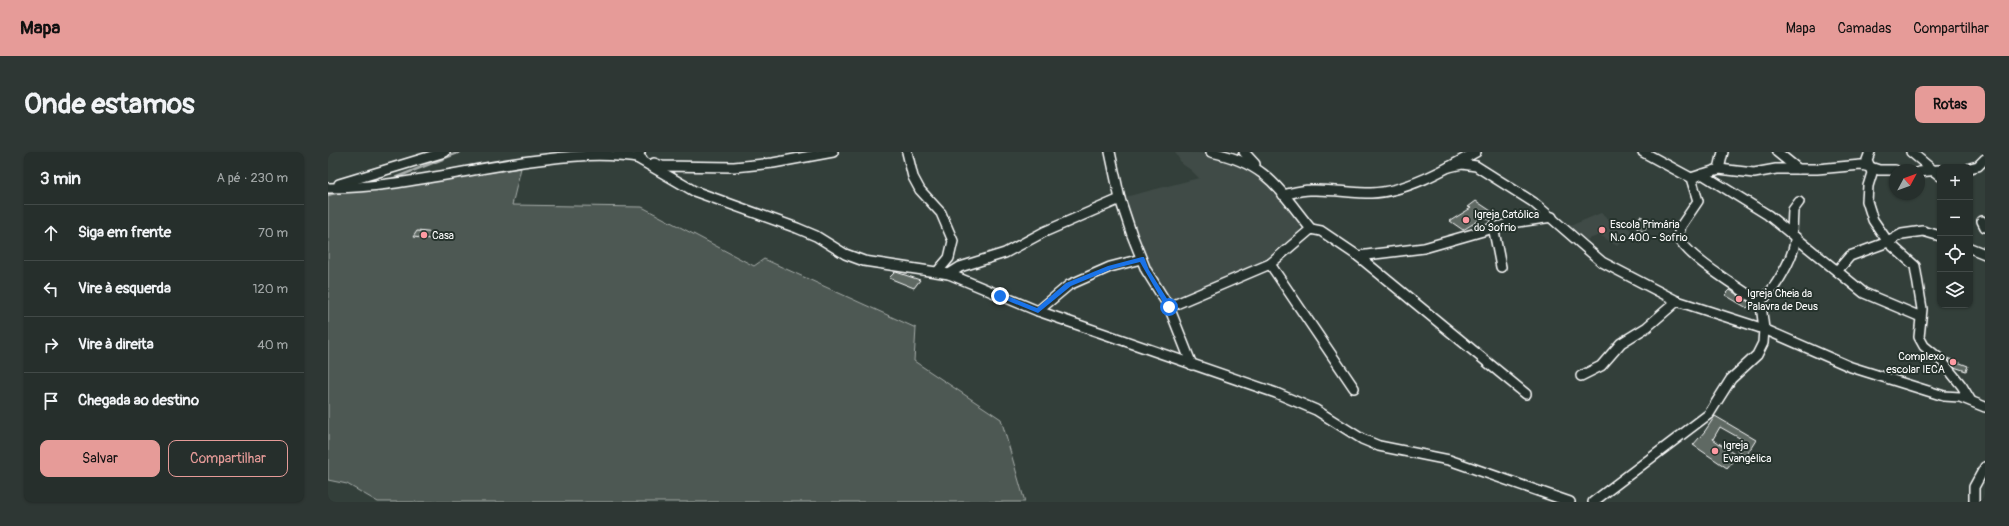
<!DOCTYPE html>
<html lang="pt">
<head>
<meta charset="utf-8">
<style>
  body { margin:0; font-family:Pangolin,sans-serif; background:#2e3734; color:#f1f3f6 }
  .controls { position:absolute; right:12px; top:12px; display:grid; overflow:hidden; border-radius:8px; box-shadow:0 1px 3px #0004 }
  .controls button { width:36px; height:36px; display:grid; place-items:center; padding:0; border:0; border-bottom:1px solid #424a48; background:#262f2c; color:#f1f3f6; font:20px sans-serif }
  .compass { position:absolute; left:1561px; top:12px; width:36px; height:36px; border-radius:50%; background:#262f2c; box-shadow:0 1px 3px #0004; rotate:49deg }
  .stop { position:absolute; width:12px; height:12px; margin:-9px; border:3px solid #1a73e8; border-radius:50%; background:#fff }
  .stop.end { background:#1a73e8; border-color:#fff; box-shadow:0 1px 4px #0008 }
  .list { margin:0; padding:0; list-style:none }
  h2 { display:flex; justify-content:space-between; align-items:center; height:52px; margin:0; padding:0 16px; font-size:17px }
  h2 small { font-size:13px; font-weight:400; color:#a4a9a9 }
  .list li { display:grid; grid-template-columns:26px 1fr auto; gap:12px; align-items:center; box-sizing:border-box; height:56px; padding:0 16px; border-top:1px solid #424a48 }
  .list b { display:block; font-size:15px; white-space:nowrap }
  .list em { font-size:13px; font-style:normal; color:#a4a9a9 }
  .actions { display:flex; gap:8px; padding:12px 16px }
  .actions a { flex:1; padding:9px 0; border:1px solid #e69b98; border-radius:8px; text-align:center; font-size:14px; color:#e69b98 }
  .actions .main { background:#e69b98; color:#111 }
  .icon { flex:none; width:22px; height:22px; fill:none; stroke:currentColor; stroke-width:2; stroke-linecap:round; stroke-linejoin:round }
  .map { position:relative; flex:none; width:1657px; height:350px; overflow:hidden; border-radius:8px }
  header { display:flex; align-items:center; gap:24px; box-sizing:border-box; height:56px; padding:0 20px; background:#e69b98; color:#111 }
  header strong { font-size:19px }
  nav { display:flex; gap:22px; margin-inline-start:auto; font-size:14px }
  .intro { display:flex; align-items:center; justify-content:space-between; box-sizing:border-box; height:96px; padding:0 24px }
  h1 { margin:0; font-size:28px }
  .button { padding:10px 18px; border-radius:8px; background:#e69b98; color:#111; font-size:14px; font-weight:700 }
  main { display:flex; gap:24px; padding:0 24px }
  aside { flex:1; background:#262f2c; border-radius:8px; box-shadow:0 1px 3px #0004 }
  .map>svg:first-child { display:block }
  .built { fill:#404c47 }
  .green { fill:#4d5853; stroke:#a6aca9 }
  .lines { fill:none; stroke-linecap:round; stroke-linejoin:round }
  .stream { stroke:#abb0ae; stroke-width:2.5 }
  .building { fill:#5f6964; stroke:#fff }
  .minor-casing { stroke:#fff; stroke-width:12 }
  .minor { stroke:#26332d; stroke-width:9 }
  .route { fill:#1a73e8 }
  .poi-dot { fill:#ff9aa2; stroke:#26332d; stroke-width:1.5 }
  .labels { text-anchor:middle; dominant-baseline:central; stroke-width:4; stroke-linejoin:round; paint-order:stroke }
  .poi-label { font-size:11px; fill:#fff; stroke:#26332d; text-anchor:start }
</style>
</head>
<body>
<header>
<strong>Mapa</strong>
<nav><a>Mapa</a><a>Camadas</a><a>Compartilhar</a></nav>
</header>
<div class="intro"><h1>Onde estamos</h1><a class="button">Rotas</a></div>
<main>
<aside>
<h2>3 min<small>A pé · 230 m</small></h2>
<ul class="list">
<li><svg class="icon" aria-label="ahead" viewBox="0 0 24 24"><path d="M12 20V5M6 11l6-6 6 6"/></svg><div><b>Siga em frente</b></div><em>70 m</em></li>
<li><svg class="icon" aria-label="left" viewBox="0 0 24 24"><path d="M17 20v-9H6M10 6l-5 5 5 5"/></svg><div><b>Vire à esquerda</b></div><em>120 m</em></li>
<li><svg class="icon" aria-label="right" viewBox="0 0 24 24"><path d="M7 20v-9h11M14 6l5 5-5 5"/></svg><div><b>Vire à direita</b></div><em>40 m</em></li>
<li><svg class="icon" aria-label="arrive" viewBox="0 0 24 24"><path d="M6 21V4h12l-3 4 3 4H6"/></svg><div><b>Chegada ao destino</b></div></li>
</ul>
<div class="actions"><a class="main">Salvar</a><a>Compartilhar</a></div>
</aside>
<div class="map">
<svg width="1657" height="350" viewBox="0 0 1657 350">
  <rect width="100%" height="100%" fill="#333f3a"/>
  <filter id="ink" filterUnits="userSpaceOnUse"><feTurbulence type="fractalNoise" baseFrequency=".025" numOctaves="2"/><feDisplacementMap in="SourceGraphic" scale="8" xChannelSelector="R" yChannelSelector="G"/><feConvolveMatrix kernelMatrix="1 2 1 2 8 2 1 2 1" color-interpolation-filters="sRGB"/></filter>
  <g filter="url(#ink)">
    <!-- built -->
    <g class="built">
      <path d="M847 0 873 1 912 12 928 19 941 32 966 62 972 73 971 81 959 93 937 109 841 149 822 116 797 45 871 26 863 18 854 12Z"/>
      <path d="M1273 61 1287 72 1293 70 1306 81 1289 94 1272 83 1258 88 1242 74Z"/>
    </g>
    <!-- green -->
    <path class="green" d="M193 16 184 53 314 55 426 114 436 107 588 176 586 209 673 267 697 350H50L19 332 0 328V43Z"/>
    <g class="lines">
      <!-- stream -->
      <g class="stream">
        <path d="M64 27 132 0"/>
        <path d="M0 43 14 39"/>
      </g>
    </g>
    <!-- building -->
    <g class="building">
      <path d="M1148 49 1169 63 1160 68 1156 65 1135 78 1122 69 1143 56 1140 55Z"/>
      <path d="M1312 64 1323 69 1316 80 1309 77Z"/>
      <path d="M89 79 108 81 103 87 85 85Z"/>
      <path d="M567 120H568L592 128 586 136 561 126Z"/>
      <path d="M1402 138 1419 149 1423 152 1419 156 1397 143Z"/>
      <path d="M1619 206 1640 214 1638 219 1626 215Z"/>
      <path d="M1387 264 1428 288 1418 304 1409 298 1415 288 1392 275 1385 287 1409 304 1399 316 1365 293 1377 279Z"/>
    </g>
    <g class="lines">
      <!-- minor casing -->
      <g class="minor-casing">
        <g id="minor">
          <path d="M312 0 309 6 366 39 469 76 488 84 517 102 536 109 621 122 710 159 948 241 988 258 1034 287 1051 294 1121 308 1242 350"/>
          <path d="M579 0 585 25 592 38 613 61 625 89 621 106 610 119"/>
          <path d="M782 0 792 47 804 83 818 118 841 155 864 213"/>
          <path d="M916 0 927 12"/>
          <path d="M1449 0 1470 17"/>
          <path d="M1583 0 1612 24"/>
          <path d="M326 11 334 14 406 15 445 11 505 0"/>
          <path d="M1121 15 1134 12 1148 14 1205 50 1274 110 1349 149 1436 177 1523 215 1616 244 1632 245 1657 255"/>
          <path d="M1542 15 1544 21 1540 34 1539 49 1545 68 1560 90 1587 114 1594 157 1591 185 1596 194 1613 208 1634 234 1643 249"/>
          <path d="M1542 15 1551 18H1567"/>
          <path d="M1642 16 1650 14 1657 7"/>
          <path d="M1391 17 1395 0"/>
          <path d="M1591 20 1610 18"/>
          <path d="M1374 22 1440 63 1467 85C1468 102 1446 141 1431 150"/>
          <path d="M1363 26 1391 17 1426 21 1448 17H1489L1533 13 1542 15 1539 8 1542 0"/>
          <path d="M11 32 117 0"/>
          <path d="M0 36C68 36 135 18 202 9 239 4 277 0 314 7"/>
          <path d="M955 43C964 41 973 38 982 38 1002 37 1023 41 1043 41 1078 40 1118 17 1148 0"/>
          <path d="M1654 69 1657 75"/>
          <path d="M1165 74 1173 115"/>
          <path d="M983 77 993 79 1030 104 1198 242"/>
          <path d="M1464 80 1465 58 1471 50"/>
          <path d="M1467 85 1536 141 1593 165"/>
          <path d="M1642 96 1657 102"/>
          <path d="M1030 104 1096 96 1183 71 1224 65"/>
          <path d="M942 112 1026 236"/>
          <path d="M1509 119 1522 104 1560 90 1574 82 1595 79 1612 84"/>
          <path d="M621 122 632 115 677 101 716 80 792 47"/>
          <path d="M841 155 942 112 983 77C949 35 939 12 883 0"/>
          <path d="M710 159 741 133 782 115 813 107"/>
          <path d="M1253 224 1273 214 1293 191 1319 175 1349 149"/>
          <path d="M1265 350 1381 262 1403 227 1429 203 1435 191 1436 177 1433 153 1431 150C1411 135 1359 106 1350 84L1353 74 1370 49 1363 26 1315 0"/>
          <path d="M1646 350V335L1657 315"/>
        </g>
      </g>
      <!-- minor -->
      <use href="#minor" class="minor"/>
    </g>
  </g>
  <!-- route -->
  <path class="route" d="M814 105H816L821 118 843 153V157H839L812 110 784 117 743 134 710 161 668 144 672 141 709 156 738 131 780 114Z"/>
  <!-- markers -->
  <g class="poi-dot">
    <circle cx="1138" cy="68" r="4"/>
    <circle cx="1274" cy="78" r="4"/>
    <circle cx="96" cy="83" r="4"/>
    <circle cx="1411" cy="147" r="4"/>
    <circle cx="1625" cy="210" r="4"/>
    <circle cx="1387" cy="299" r="4"/>
  </g>
  <g class="labels">
    <!-- poi labels -->
    <g class="poi-label">
      <text x="1146" y="62">Igreja Católica<tspan x="1146" dy="13">do Sofrio</tspan></text>
      <text x="1282" y="72">Escola Primária<tspan x="1282" dy="13">N.º 400 - Sofrio</tspan></text>
      <text x="104" y="83">Casa</text>
      <text x="1419" y="141">Igreja Cheia da<tspan x="1419" dy="13">Palavra de Deus</tspan></text>
      <text x="1617" y="204" text-anchor="end">Complexo<tspan x="1617" dy="13">escolar IECA</tspan></text>
      <text x="1395" y="293">Igreja<tspan x="1395" dy="13">Evangélica</tspan></text>
    </g>
  </g>
</svg>
<div class="controls">
<button>+</button>
<button>−</button>
<button><svg class="icon" aria-label="locate" viewBox="0 0 24 24"><circle cx="12" cy="12" r="6"/><path d="M12 2v4M12 18v4M2 12h4M18 12h4"/></svg></button>
<button><svg class="icon" aria-label="layers" viewBox="0 0 24 24"><path d="M12 4l9 5-9 5-9-5zM3 14l9 5 9-5"/></svg></button>
</div>
<svg class="compass" viewBox="-18 -18 36 36"><path d="M0-13l5 13h-10z" fill="#e53935"/><path d="M0 13l5-13h-10z" fill="#a4a9a9"/></svg>
<div class="stop" style="left:841px;top:155px"></div>
<div class="stop end" style="left:672px;top:144px"></div>
</div>
</main>
</body>
</html>
